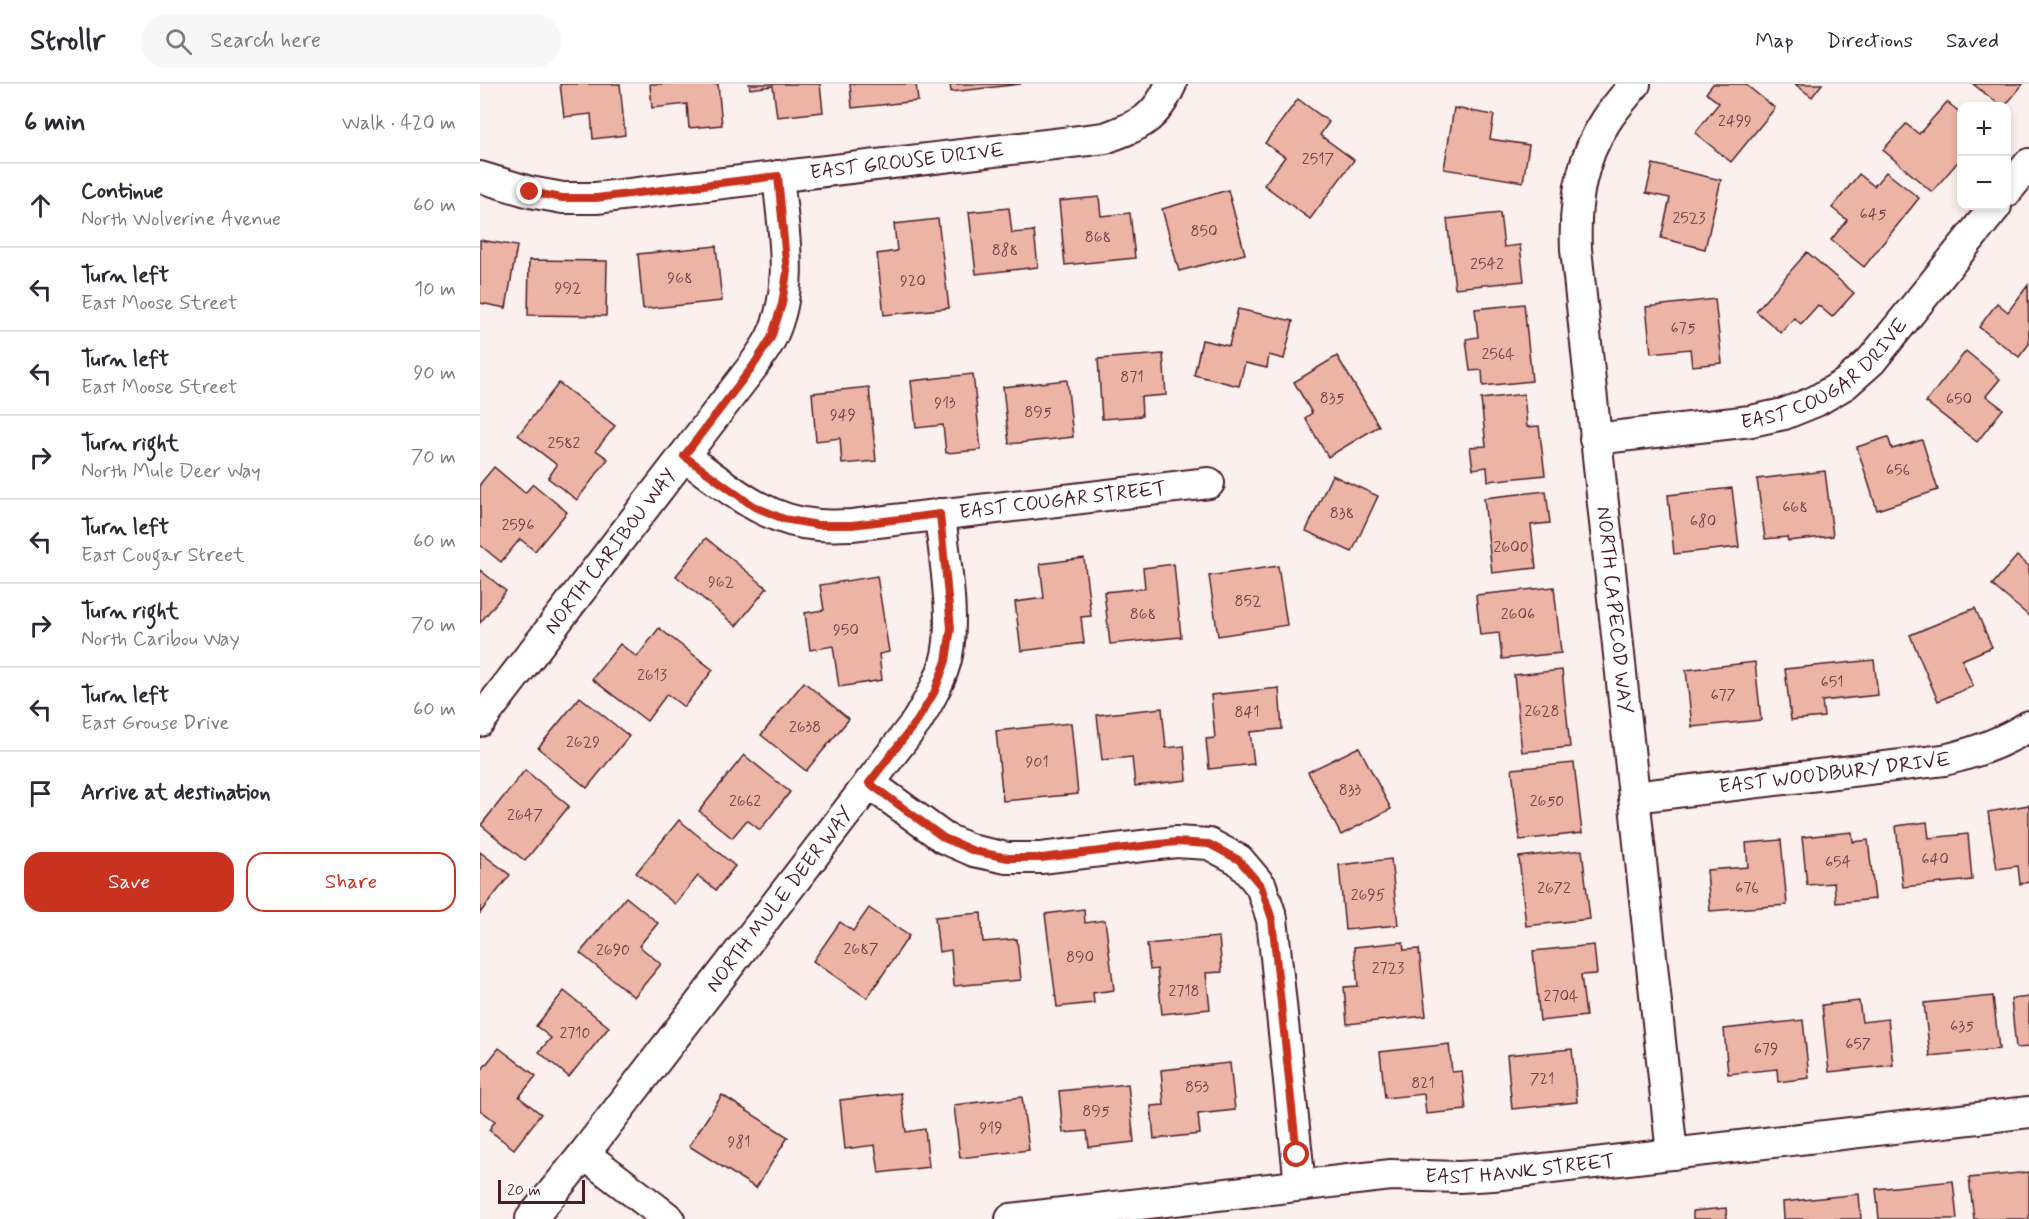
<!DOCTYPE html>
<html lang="en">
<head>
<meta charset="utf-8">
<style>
  body { margin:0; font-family:Mynerve,sans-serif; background:#f7f7f7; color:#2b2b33 }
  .controls { position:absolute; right:18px; top:18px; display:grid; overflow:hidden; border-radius:12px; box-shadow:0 3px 9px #0003 }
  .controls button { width:54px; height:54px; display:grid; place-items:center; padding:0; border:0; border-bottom:2px solid #e1e1e2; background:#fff; color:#2b2b33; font:30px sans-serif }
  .scale { position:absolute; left:18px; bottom:15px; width:87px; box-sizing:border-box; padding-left:6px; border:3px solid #4a1f2b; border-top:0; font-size:16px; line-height:21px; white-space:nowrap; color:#4a1f2b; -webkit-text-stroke:4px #fff; paint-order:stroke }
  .stop { position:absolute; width:18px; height:18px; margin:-14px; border:4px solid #c8321e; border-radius:50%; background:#fff }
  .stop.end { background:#c8321e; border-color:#fff; box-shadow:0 2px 6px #0008 }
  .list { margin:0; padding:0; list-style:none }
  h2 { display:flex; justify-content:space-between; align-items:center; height:78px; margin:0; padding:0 24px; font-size:26px }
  h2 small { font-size:20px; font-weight:400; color:#7c7c81 }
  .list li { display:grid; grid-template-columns:39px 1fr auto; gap:18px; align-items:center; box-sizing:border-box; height:84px; padding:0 24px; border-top:2px solid #e1e1e2 }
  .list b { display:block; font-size:22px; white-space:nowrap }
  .list p { margin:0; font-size:20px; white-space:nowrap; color:#7c7c81 }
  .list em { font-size:20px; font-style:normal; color:#7c7c81 }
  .actions { display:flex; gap:12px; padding:18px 24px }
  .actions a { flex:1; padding:14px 0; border:2px solid #c8321e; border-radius:18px; text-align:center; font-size:21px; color:#c8321e }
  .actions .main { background:#c8321e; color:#fff }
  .icon { flex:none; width:33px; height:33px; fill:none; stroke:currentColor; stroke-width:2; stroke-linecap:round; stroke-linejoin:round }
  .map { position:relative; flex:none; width:1549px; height:1135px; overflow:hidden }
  header { display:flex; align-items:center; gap:36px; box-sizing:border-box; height:84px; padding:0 30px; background:#fff; border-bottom:2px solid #e1e1e2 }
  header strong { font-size:28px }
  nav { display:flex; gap:33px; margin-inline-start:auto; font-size:21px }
  .search { width:420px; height:54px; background:#f7f7f7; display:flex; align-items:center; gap:15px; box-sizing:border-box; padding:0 21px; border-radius:33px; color:#7c7c81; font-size:22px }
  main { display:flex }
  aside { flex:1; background:#fff }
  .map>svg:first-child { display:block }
  .building { fill:#ecb4a4; stroke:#4a1f2b; stroke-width:1.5 }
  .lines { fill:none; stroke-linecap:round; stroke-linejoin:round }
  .street-casing { stroke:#4a1f2b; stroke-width:34 }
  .street { stroke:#fff; stroke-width:30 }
  .route { stroke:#c8321e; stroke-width:8 }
  .labels { text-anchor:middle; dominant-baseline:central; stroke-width:4.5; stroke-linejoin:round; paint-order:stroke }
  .number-label { font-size:16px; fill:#724449 }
  .street-label { font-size:20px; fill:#4a1f2b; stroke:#fff }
</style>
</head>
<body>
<header>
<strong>Strollr</strong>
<div class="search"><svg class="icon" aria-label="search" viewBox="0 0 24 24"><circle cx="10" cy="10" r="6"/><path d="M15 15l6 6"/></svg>Search here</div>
<nav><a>Map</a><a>Directions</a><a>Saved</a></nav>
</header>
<main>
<aside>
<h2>6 min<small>Walk · 420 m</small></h2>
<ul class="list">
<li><svg class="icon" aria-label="ahead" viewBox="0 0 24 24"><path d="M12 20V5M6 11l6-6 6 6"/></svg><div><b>Continue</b><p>North Wolverine Avenue</p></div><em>60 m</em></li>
<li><svg class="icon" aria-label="left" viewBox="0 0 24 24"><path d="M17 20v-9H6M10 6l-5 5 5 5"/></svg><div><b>Turn left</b><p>East Moose Street</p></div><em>10 m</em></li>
<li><svg class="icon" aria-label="left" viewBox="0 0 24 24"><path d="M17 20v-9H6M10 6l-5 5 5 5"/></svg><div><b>Turn left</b><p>East Moose Street</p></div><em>90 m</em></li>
<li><svg class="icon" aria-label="right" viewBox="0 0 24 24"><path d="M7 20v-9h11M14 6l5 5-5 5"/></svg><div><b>Turn right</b><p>North Mule Deer Way</p></div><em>70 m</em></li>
<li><svg class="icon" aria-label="left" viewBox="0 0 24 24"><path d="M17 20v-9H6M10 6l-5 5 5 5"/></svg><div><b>Turn left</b><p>East Cougar Street</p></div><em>60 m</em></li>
<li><svg class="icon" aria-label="right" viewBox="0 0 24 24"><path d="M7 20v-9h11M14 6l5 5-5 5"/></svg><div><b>Turn right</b><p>North Caribou Way</p></div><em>70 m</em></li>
<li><svg class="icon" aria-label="left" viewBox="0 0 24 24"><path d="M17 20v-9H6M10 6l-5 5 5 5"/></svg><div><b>Turn left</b><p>East Grouse Drive</p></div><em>60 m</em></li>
<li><svg class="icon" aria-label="arrive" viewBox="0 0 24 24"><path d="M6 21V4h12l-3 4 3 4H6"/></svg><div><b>Arrive at destination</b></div></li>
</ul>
<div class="actions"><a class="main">Save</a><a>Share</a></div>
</aside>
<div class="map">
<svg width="1549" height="1135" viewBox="0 0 1549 1135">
  <rect width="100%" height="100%" fill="#fbf0ed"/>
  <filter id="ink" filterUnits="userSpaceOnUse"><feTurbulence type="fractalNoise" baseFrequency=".0167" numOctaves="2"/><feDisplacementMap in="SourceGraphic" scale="12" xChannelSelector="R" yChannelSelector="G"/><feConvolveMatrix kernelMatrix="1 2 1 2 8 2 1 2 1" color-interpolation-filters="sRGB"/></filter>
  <g filter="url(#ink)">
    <!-- building -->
    <g class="building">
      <path d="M80 0H140L145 51 113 55 111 30 84 33Z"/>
      <path d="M170 0H238L242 41 209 44 207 20 172 24Z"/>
      <path d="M269 0H340L343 28 297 33 293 2 270 5Z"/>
      <path d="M370 0H436L438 17 372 24Z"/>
      <path d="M470 0H541L471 8Z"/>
      <path d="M1233 0H1265L1295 24 1251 78 1215 49 1239 19 1226 9Z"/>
      <path d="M1315 0H1342L1332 13Z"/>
      <path d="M1493 0H1543L1525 22H1521Z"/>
      <path d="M818 15 849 38 840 51 874 76 830 135 784 101 805 73 785 59Z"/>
      <path d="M1467 18 1482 30V73L1452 108 1403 66 1426 40 1439 50Z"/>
      <path d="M974 24 1014 31 1010 55 1049 61 1043 98 964 85Z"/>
      <path d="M1173 80 1241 96 1225 165 1181 154 1190 114 1166 109Z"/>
      <path d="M1406 88 1439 114 1384 183 1351 156 1367 136 1352 124 1379 90 1394 102Z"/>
      <path d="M748 106 765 170 699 187 682 125Z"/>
      <path d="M619 113 621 132 650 129 655 174 585 181 579 117Z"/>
      <path d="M529 124 532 149 554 147 558 183 496 190 489 128Z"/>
      <path d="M1020 129 1024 163 1040 161 1044 197 975 204 967 135Z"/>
      <path d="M458 135 469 224 404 231 397 170 417 167 414 140Z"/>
      <path d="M0 156 37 162 26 224 0 219Z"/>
      <path d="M236 162 242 217 163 225 158 170Z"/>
      <path d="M1327 168 1374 209 1352 233 1338 221 1321 240 1314 234 1301 249 1276 227Z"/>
      <path d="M49 176 127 177 126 232 48 231Z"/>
      <path d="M1548 201 1549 260 1539 273 1499 243 1517 219 1528 228Z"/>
      <path d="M1235 215 1242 279 1212 282 1210 265 1171 269 1166 223Z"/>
      <path d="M1044 220 1052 297 1003 302 1002 286 990 287 986 255 998 253 995 225Z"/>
      <path d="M758 225 813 237 804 275 789 271 787 284 765 279 759 302 714 291 722 256 749 262Z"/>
      <path d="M1486 267 1520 295 1506 312 1523 325 1497 358 1446 318Z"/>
      <path d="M683 270 686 311 661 313 662 332 622 335 618 275Z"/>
      <path d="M857 272 899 342 848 373 825 334 832 329 814 298Z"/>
      <path d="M493 290 501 366 466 369 463 341 436 344 431 297Z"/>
      <path d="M587 296 593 353 529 360 523 303Z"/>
      <path d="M79 299 135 342 116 366 128 375 97 416 68 394 77 381 38 351Z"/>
      <path d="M389 303 396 377 362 380 360 354 336 357 332 309Z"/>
      <path d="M1044 310 1047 343 1059 342 1065 391 1008 397 1007 383 993 385 990 363 1006 362 1001 315Z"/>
      <path d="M1408 353 1412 365 1442 356 1458 406 1397 426 1377 363Z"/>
      <path d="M14 383 45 409 53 400 87 428 55 467 40 455 21 478 0 461V400Z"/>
      <path d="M1345 387 1353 452 1308 457 1307 453 1285 455 1277 395Z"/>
      <path d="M852 391 898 412 872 468 826 447Z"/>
      <path d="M1252 404 1259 463 1194 470 1188 411Z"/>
      <path d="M1066 407 1070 439 1051 441 1056 484 1012 489 1004 414Z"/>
      <path d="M226 454 287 504 256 542 196 492Z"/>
      <path d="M1537 472 1549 482V532L1512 501Z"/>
      <path d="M604 474 611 532 601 533 604 559 541 567 535 518 564 514 560 480Z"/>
      <path d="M694 480 701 553 630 560 624 508 665 504 663 484Z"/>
      <path d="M798 482 807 541 738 552 729 492Z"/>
      <path d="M0 486 26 507 0 539Z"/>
      <path d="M397 492 409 568 399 570 402 596 359 603 353 562 330 566 325 529 344 526 340 501Z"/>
      <path d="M1074 503 1081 569 1022 575 1019 549 1000 551 996 511Z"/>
      <path d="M1495 524 1512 563 1482 576 1493 602 1458 617 1430 551Z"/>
      <path d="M179 544 233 586 204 623 187 610 167 637 112 595 140 560 157 573Z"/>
      <path d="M1394 576 1398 611 1342 617 1344 633 1311 636 1305 585Z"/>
      <path d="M1275 578 1281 636 1212 643 1206 586Z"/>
      <path d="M1082 586 1090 663 1042 668 1034 591Z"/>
      <path d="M324 598 369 635 326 687 281 651Z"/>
      <path d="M799 604 802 645 770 648 774 680 729 685 726 655 735 654 731 611Z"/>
      <path d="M100 613 149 652 107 704 58 664Z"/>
      <path d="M682 624 686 664 704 662 707 696 655 702 652 673 622 676 617 631Z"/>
      <path d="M591 639 598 710 523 717 516 647Z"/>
      <path d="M879 663 911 725 861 751 828 688Z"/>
      <path d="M264 671 310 708 280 746 267 736 252 754 219 727Z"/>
      <path d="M1094 679 1102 749 1040 756 1032 685Z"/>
      <path d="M45 686 89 722 45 777 1 741Z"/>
      <path d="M1549 721V798L1540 800 1538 782 1517 785 1508 728Z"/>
      <path d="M199 736 255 782 236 806 218 792 195 820 156 789Z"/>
      <path d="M1447 738 1449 754 1488 750 1492 796 1423 803 1416 742Z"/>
      <path d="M1372 748 1373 758 1388 756 1395 815 1356 819 1354 799 1327 801 1322 753Z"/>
      <path d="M1301 756 1307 821 1230 827 1227 786 1268 783 1266 759Z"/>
      <path d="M1102 766 1110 835 1046 842 1039 773Z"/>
      <path d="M0 768 30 791 0 829Z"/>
      <path d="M911 775 918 841 865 846 859 781Z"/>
      <path d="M146 813 178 839 159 862 181 880 154 913 100 869Z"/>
      <path d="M389 824 429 852 387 914 333 877 360 838 373 847Z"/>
      <path d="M604 825 605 839 625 836 634 906 613 909 614 919 577 923 565 830Z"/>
      <path d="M501 829 503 858 537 855 541 896 474 902 471 866 459 868 455 833Z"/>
      <path d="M739 853 742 888 726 889 730 925 682 930 677 885 670 886 667 860Z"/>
      <path d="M923 858 924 866 939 865 946 932 867 940 864 903 878 902 874 863Z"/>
      <path d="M1114 861 1117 890 1101 891 1106 932 1060 937 1053 867Z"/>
      <path d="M84 907 129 943 89 993 59 968 71 954 56 942Z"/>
      <path d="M1513 912 1519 965 1450 972 1444 919Z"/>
      <path d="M1549 913V963L1536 964 1531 915Z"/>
      <path d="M1379 917 1382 938 1408 935 1413 981 1349 988 1342 921Z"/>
      <path d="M1323 936 1329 994 1298 998 1297 985 1248 990 1244 945Z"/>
      <path d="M969 960 972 988 982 987 986 1026 946 1030 944 1010 905 1014 900 968Z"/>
      <path d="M19 964 56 992 39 1013 61 1030 34 1065 9 1046 15 1037 0 1026V988Z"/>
      <path d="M1092 965 1097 1018 1032 1025 1027 971Z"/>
      <path d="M750 979 755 1026 718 1030 720 1050 674 1055 671 1022 684 1021 681 986Z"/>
      <path d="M648 1000 654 1058 609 1063 607 1047 583 1049 579 1007Z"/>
      <path d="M421 1009 426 1048 445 1045 449 1083 399 1089 395 1061 365 1065 360 1016Z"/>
      <path d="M242 1011 308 1053 276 1104 209 1062Z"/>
      <path d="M542 1013 549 1066 480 1074 474 1021Z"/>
      <path d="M1549 1088V1135H1494L1489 1094Z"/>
      <path d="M1473 1097 1477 1135H1399L1396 1105Z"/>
      <path d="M1379 1110 1381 1135H1304L1303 1118Z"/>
      <path d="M1246 1124 1247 1135H1213V1127Z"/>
    </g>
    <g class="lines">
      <!-- street casing -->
      <g class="street-casing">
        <g id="street">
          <path id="s1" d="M1155 0C1145 12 1134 24 1126 37 1100 76 1094 120 1096 165L1192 1070"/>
          <path id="s2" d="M0 93 50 108 83 114H116L625 54C660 41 675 36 691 0"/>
          <path d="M1526 108 1549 80"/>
          <path id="s3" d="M1115 355 1271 337 1304 330 1336 317 1365 300 1391 277 1516 122"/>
          <path id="s4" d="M204 372C246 402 285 438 339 441 350 442 361 441 372 441L729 399"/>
          <path id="s5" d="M0 637 273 282C279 273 286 264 291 254 316 203 303 146 298 92"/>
          <path d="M389 699 464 754 494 767 527 774H561L696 758 729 760 759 776 781 802 792 835 820 1101"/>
          <path id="s6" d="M1154 713 1464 676C1495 669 1522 659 1549 642"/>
          <path d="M104 1070 189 1135"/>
          <path id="s7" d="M51 1135 104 1070 437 637C448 618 459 600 465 579 477 540 464 473 460 430"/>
          <path id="s8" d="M531 1135 911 1091 979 1093 1013 1091 1549 1028"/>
        </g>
      </g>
      <!-- street -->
      <use href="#street" class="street"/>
    </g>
  </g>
  <g class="lines" filter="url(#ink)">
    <!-- route -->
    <path class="route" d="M50 108 82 114H116L298 92 307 188 302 220 291 254 273 282 204 372 273 422 304 435 338 441H372L460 430 471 544 466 577 454 609 437 637 389 699 464 754 494 767 528 774H561L696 758 729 760 759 776 781 802 792 835 817 1071"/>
  </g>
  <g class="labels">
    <!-- number labels -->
    <g class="number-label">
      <text x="1255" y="37">2499</text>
      <text x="838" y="75">2517</text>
      <text x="1393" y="130">645</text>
      <text x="1209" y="134">2523</text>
      <text x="724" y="147">850</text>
      <text x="618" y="153">868</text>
      <text x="525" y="166">888</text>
      <text x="1007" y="180">2542</text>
      <text x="200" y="194">968</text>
      <text x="433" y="197">920</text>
      <text x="88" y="204">992</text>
      <text x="1203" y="244">675</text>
      <text x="1018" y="270">2564</text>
      <text x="652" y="293">871</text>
      <text x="852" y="314">835</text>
      <text x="1479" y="315">650</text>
      <text x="465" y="319">913</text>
      <text x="558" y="328">895</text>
      <text x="363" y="331">949</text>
      <text x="84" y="359">2582</text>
      <text x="1418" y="386">656</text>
      <text x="1315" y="423">668</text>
      <text x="862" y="429">838</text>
      <text x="1223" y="437">680</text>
      <text x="38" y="441">2596</text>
      <text x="1031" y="463">2600</text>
      <text x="241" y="498">962</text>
      <text x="768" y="517">852</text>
      <text x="663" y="530">868</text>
      <text x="1038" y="530">2606</text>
      <text x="366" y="546">950</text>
      <text x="172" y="591">2613</text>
      <text x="1352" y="598">651</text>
      <text x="1243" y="611">677</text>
      <text x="1062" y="627">2628</text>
      <text x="767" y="628">841</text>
      <text x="325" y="643">2638</text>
      <text x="103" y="658">2629</text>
      <text x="557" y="678">901</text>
      <text x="870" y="706">833</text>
      <text x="265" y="717">2662</text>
      <text x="1067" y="717">2650</text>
      <text x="45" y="731">2647</text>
      <text x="1455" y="775">640</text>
      <text x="1358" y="778">654</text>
      <text x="1074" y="804">2672</text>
      <text x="1267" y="804">676</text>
      <text x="888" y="811">2695</text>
      <text x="381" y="865">2687</text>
      <text x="133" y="866">2690</text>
      <text x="600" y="873">890</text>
      <text x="908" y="884">2723</text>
      <text x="704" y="907">2718</text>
      <text x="1081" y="912">2704</text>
      <text x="1482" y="942">635</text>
      <text x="95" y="949">2710</text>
      <text x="1378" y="960">657</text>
      <text x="1286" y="965">679</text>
      <text x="1062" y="995">721</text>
      <text x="943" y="999">821</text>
      <text x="717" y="1003">853</text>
      <text x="616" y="1027">895</text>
      <text x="511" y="1044">919</text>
      <text x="259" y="1058">981</text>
    </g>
    <!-- street labels -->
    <g class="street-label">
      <text stroke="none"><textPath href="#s2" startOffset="432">EAST GROUSE DRIVE</textPath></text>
      <text stroke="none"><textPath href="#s3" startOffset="246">EAST COUGAR DRIVE</textPath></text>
      <text stroke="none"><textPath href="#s4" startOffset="399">EAST COUGAR STREET</textPath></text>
      <text stroke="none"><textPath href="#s5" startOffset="214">NORTH CARIBOU WAY</textPath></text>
      <text stroke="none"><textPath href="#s1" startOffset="544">NORTH CAPECOD WAY</textPath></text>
      <text stroke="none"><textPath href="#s6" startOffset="202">EAST WOODBURY DRIVE</textPath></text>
      <text stroke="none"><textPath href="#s7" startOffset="405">NORTH MULE DEER WAY</textPath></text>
      <text stroke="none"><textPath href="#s8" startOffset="512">EAST HAWK STREET</textPath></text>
    </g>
  </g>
</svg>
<div class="controls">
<button>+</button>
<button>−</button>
</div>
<div class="scale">20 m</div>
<div class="stop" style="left:817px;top:1071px"></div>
<div class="stop end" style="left:50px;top:108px"></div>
</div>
</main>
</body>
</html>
